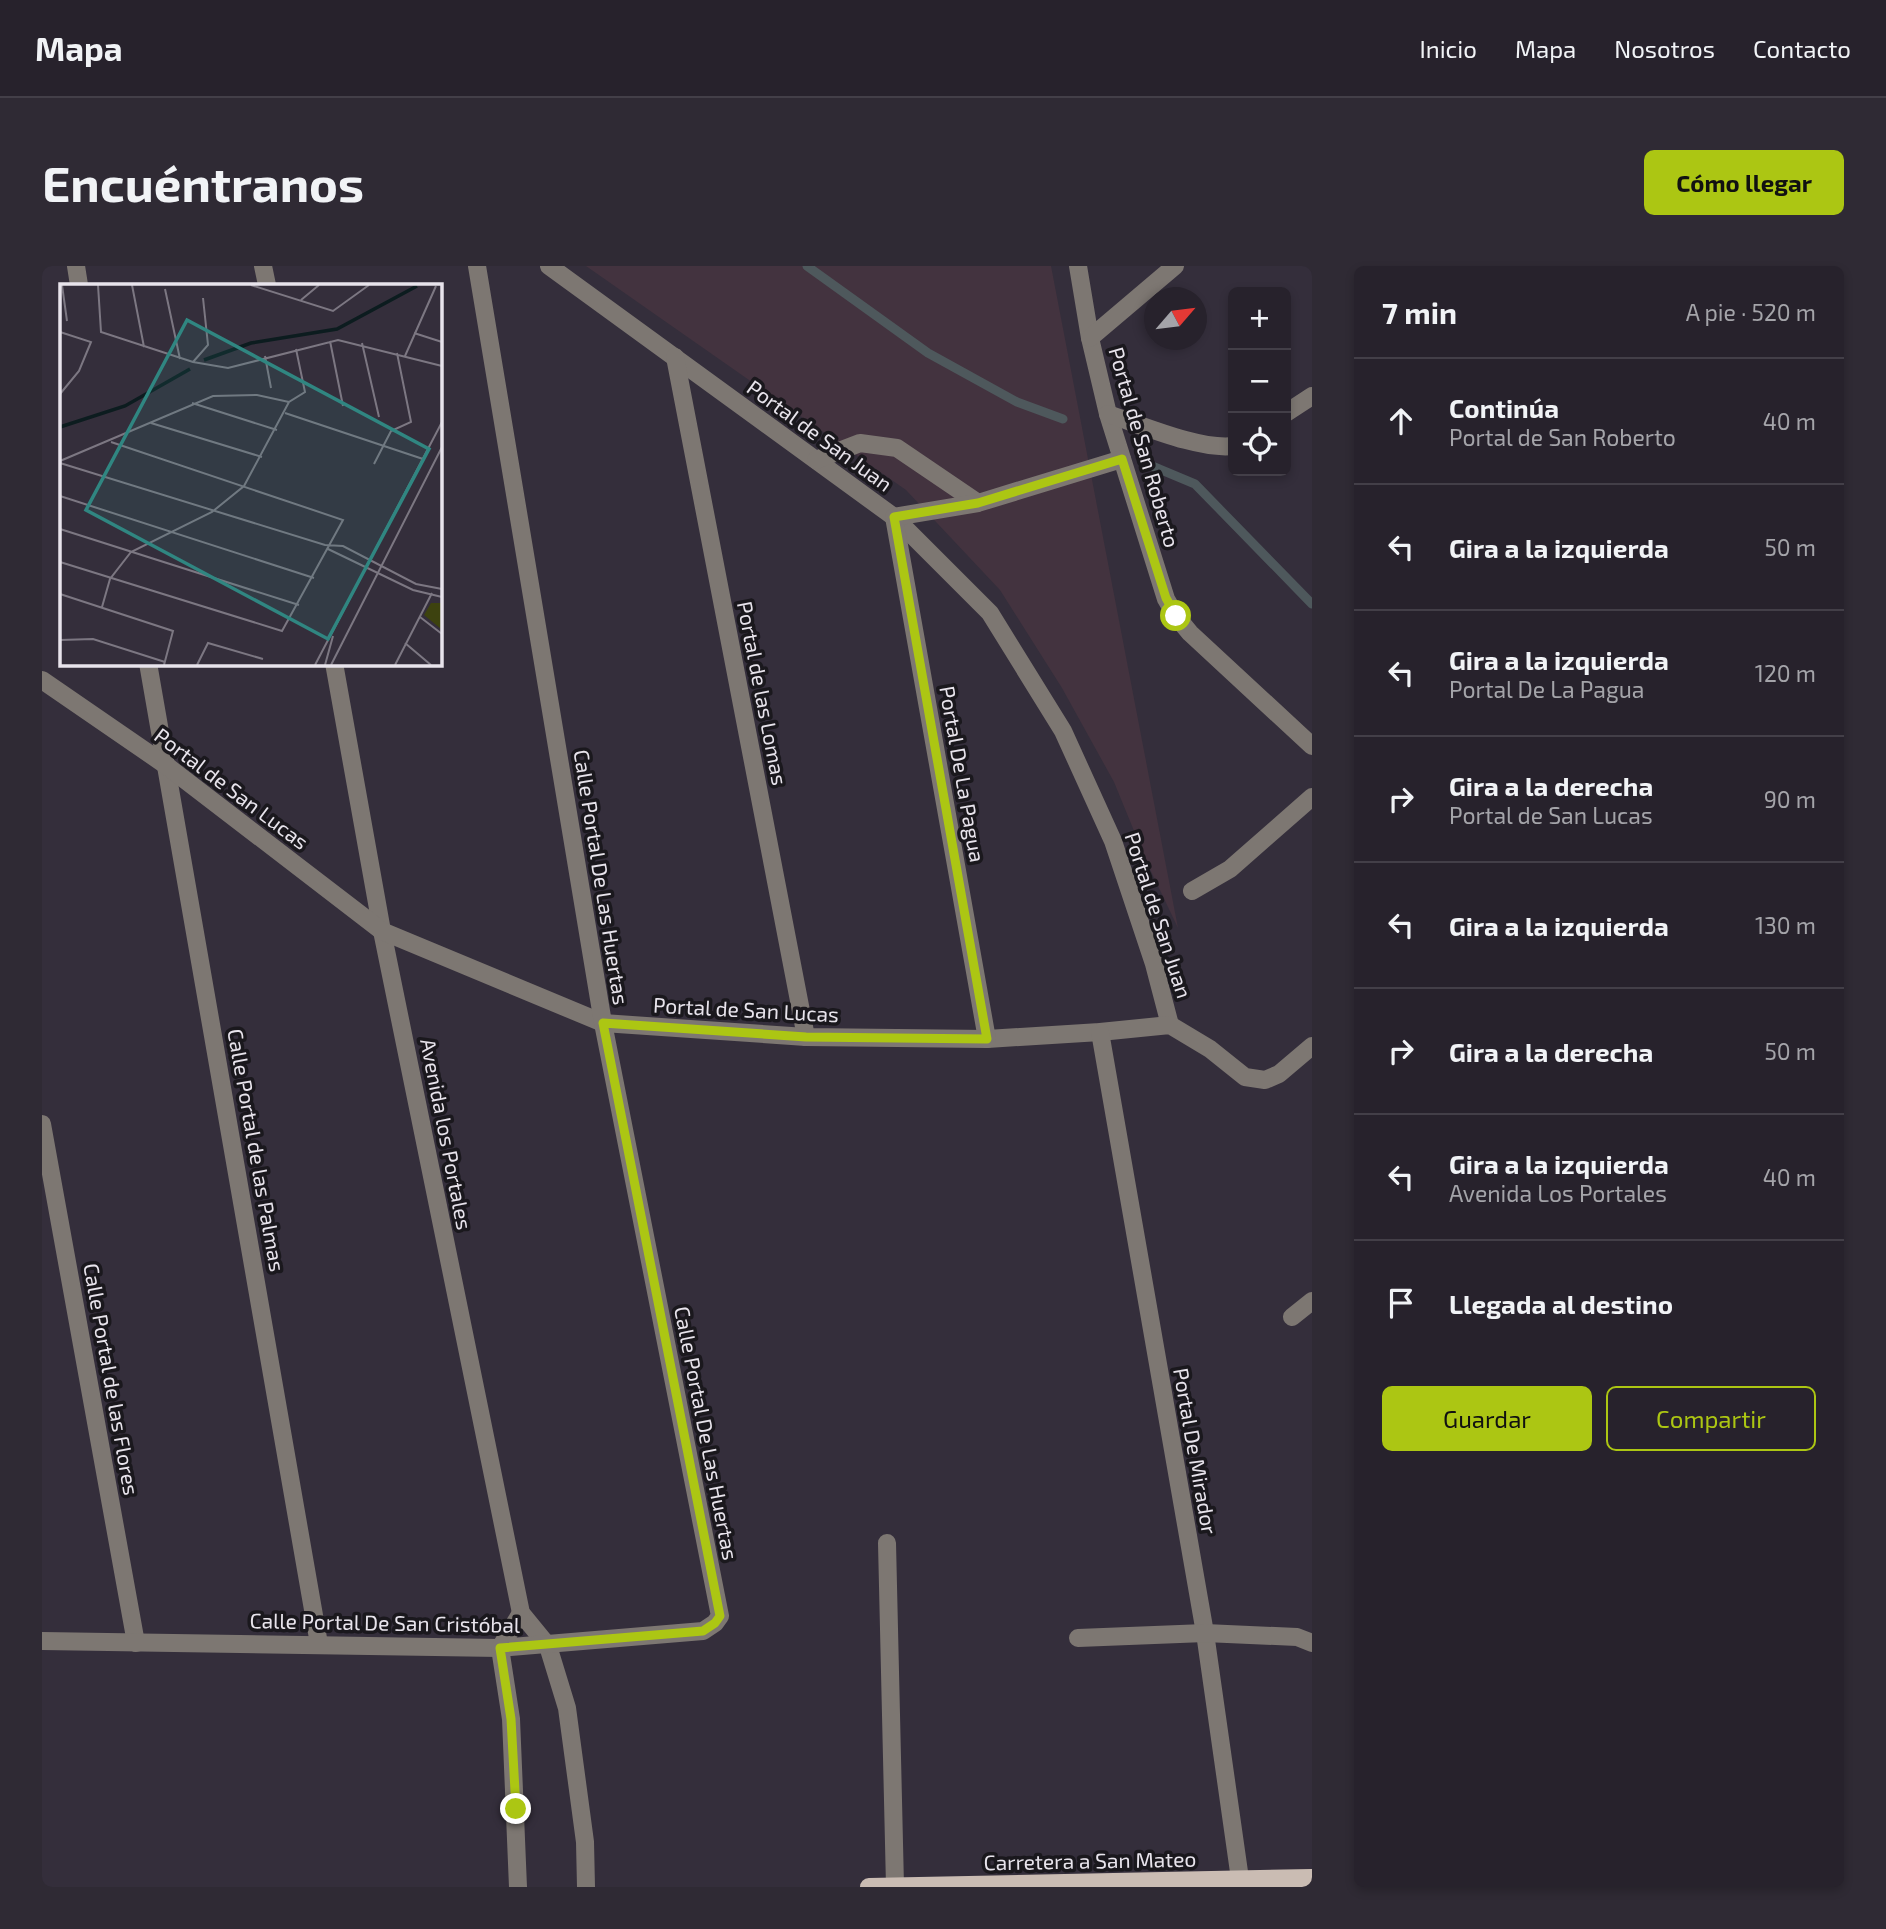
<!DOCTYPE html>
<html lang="es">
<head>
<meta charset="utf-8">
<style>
  body { margin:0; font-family:"Exo 2",sans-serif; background:#2f2a34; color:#f1f3f6 }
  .controls { position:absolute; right:21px; top:21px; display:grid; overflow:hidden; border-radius:10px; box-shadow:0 4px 10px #0003 }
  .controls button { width:63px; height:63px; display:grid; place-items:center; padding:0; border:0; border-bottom:2px solid #433f48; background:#27222c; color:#f1f3f6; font:35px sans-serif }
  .compass { position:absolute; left:1102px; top:21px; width:63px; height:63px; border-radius:50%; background:#27222c; box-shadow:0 4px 10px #0003; rotate:62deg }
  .stop { position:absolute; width:21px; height:21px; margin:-16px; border:5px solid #acc613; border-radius:50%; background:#fff }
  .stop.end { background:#acc613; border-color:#fff; box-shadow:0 2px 7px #0008 }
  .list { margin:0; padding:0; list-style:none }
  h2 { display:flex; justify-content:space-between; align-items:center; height:91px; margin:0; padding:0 28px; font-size:30px }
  h2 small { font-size:23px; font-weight:400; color:#a4a4a9 }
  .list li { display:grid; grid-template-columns:46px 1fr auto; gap:21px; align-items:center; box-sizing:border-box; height:126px; padding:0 28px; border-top:2px solid #433f48 }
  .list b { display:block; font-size:26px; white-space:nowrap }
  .list p { margin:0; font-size:23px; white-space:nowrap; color:#a4a4a9 }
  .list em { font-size:23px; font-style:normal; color:#a4a4a9 }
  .actions { display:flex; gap:14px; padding:21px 28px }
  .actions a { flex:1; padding:16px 0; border:2px solid #acc613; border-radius:10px; text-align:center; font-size:24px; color:#acc613 }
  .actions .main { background:#acc613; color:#111 }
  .icon { flex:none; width:38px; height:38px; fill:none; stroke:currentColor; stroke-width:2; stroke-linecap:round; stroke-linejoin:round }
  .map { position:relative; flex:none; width:1270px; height:1621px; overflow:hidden; border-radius:10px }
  header { display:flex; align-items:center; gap:42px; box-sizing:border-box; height:98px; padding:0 35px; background:#27222c; border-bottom:2px solid #433f48 }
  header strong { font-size:33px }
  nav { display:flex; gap:38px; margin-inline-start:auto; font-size:24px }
  .intro { display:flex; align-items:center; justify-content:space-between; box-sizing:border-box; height:168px; padding:0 42px }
  h1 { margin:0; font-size:49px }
  .button { padding:18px 32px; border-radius:10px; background:#acc613; color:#111; font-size:24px; font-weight:700 }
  main { display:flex; gap:42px; padding:0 42px }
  aside { flex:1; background:#27222c; border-radius:10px; box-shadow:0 4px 10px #0003 }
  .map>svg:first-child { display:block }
  .education { fill:#43333f }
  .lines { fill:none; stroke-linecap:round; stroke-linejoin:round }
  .stream { stroke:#4e585c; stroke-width:9 }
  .minor { stroke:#7d7772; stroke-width:18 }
  .major { stroke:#cabcb3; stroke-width:18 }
  .route { stroke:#acc613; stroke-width:9 }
  .labels { text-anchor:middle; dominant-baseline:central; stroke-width:7; stroke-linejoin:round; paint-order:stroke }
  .street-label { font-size:21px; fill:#e8e4ec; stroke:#1a181d }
  .inset-river { fill:none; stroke:#0c1c1f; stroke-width:3.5 }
  .inset-road { fill:none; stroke:#7c7782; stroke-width:2 }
  .view { fill:#308681; fill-opacity:0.15; stroke:#308681; stroke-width:3.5 }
  .inset-edge { fill:none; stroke:#e8e4ec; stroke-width:3.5 }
</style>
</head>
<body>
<header>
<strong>Mapa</strong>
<nav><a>Inicio</a><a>Mapa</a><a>Nosotros</a><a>Contacto</a></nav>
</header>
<div class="intro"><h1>Encuéntranos</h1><a class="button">Cómo llegar</a></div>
<main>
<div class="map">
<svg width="1270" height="1621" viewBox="0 0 1270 1621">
  <rect width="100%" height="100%" fill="#342e3b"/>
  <!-- education -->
  <path class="education" d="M544 0H1009L1136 662 1106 599 1072 516 1020 422 958 324 864 224Z"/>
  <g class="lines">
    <!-- stream -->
    <g class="stream">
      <path d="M765 0 886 87 975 136 1021 153"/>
      <path d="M1110 200 1153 218 1270 338"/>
    </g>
    <!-- minor -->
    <g class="minor">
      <path d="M34 0 37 19"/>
      <path d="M221 0 225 19"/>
      <path d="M507 0 852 251 948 347 1021 465 1071 575 1112 698 1128 759"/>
      <path d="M1036 0 1048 72 1066 148 1124 333 1134 350 1148 367 1270 480"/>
      <path d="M1048 72 1133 0"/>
      <path d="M633 91 764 771"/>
      <path d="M1244 147 1270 130"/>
      <path d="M1066 148C1100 159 1157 184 1191 180"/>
      <path d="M774 194 818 177 855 182 936 237"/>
      <path d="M106 397 277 1378"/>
      <path d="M292 397 340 665 479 1347 506 1380 525 1442 543 1576 544 1621"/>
      <path d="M0 414 125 500 340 665 561 757 764 771 945 773 1058 766 1128 759 1168 783 1203 811 1223 814 1237 808 1270 780"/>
      <path d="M1150 625 1188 603 1270 531"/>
      <path d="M1058 766 1163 1367 1198 1613"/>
      <path d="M945 773 852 251 936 237 1080 193"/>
      <path d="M0 858 94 1377"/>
      <path d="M1250 1051 1270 1035"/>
      <path d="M845 1277 853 1620"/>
      <path d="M1036 1372 1163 1367 1255 1371 1270 1377"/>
      <path d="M0 1375 458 1382 661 1365 673 1357 678 1350 561 757 435 0"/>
      <path d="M476 1621 469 1453 458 1382 479 1347"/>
    </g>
    <!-- major -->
    <path class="major" d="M827 1621 1270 1612"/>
  </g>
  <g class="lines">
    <!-- route -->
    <path class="route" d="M474 1543 469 1453 458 1382 661 1365 673 1357 678 1350 561 757 764 771 945 773 852 251 936 237 1080 193 1124 332 1134 350"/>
  </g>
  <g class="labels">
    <!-- street labels -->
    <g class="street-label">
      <text transform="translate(778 169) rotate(36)">Portal de San Juan</text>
      <text transform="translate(1103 181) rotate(74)">Portal de San Roberto</text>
      <text transform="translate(721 427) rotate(79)">Portal de las Lomas</text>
      <text transform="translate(921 508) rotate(80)">Portal De La Pagua</text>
      <text transform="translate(190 522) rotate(37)">Portal de San Lucas</text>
      <text transform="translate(560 611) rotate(81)">Calle Portal De Las Huertas</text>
      <text transform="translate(1117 649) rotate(72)">Portal de San Juan</text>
      <text transform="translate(704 743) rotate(3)">Portal de San Lucas</text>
      <text transform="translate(405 868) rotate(79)">Avenida los Portales</text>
      <text transform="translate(215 884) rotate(80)">Calle Portal de las Palmas</text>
      <text transform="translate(70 1113) rotate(80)">Calle Portal de las Flores</text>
      <text transform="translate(665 1167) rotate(79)">Calle Portal De Las Huertas</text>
      <text transform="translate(1154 1185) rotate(80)">Portal De Mirador</text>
      <text transform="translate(343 1356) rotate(1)">Calle Portal De San Cristóbal</text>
      <text transform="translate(1048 1594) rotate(-1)">Carretera a San Mateo</text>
    </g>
  </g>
  <!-- overview -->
  <g transform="translate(18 18)">
    <rect width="382" height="382" fill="#342e3b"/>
    <path d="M371 319H381V345L364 331Z" fill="#3d420f"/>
    <path class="inset-river" d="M144 76 191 59 277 45 357 2M0 143 65 122 130 85"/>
    <path class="inset-road" d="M2 1 7 37M38 1 41 48 133 78 168 84 278 56 382 82M72 1 84 63M191 1 273 27 309 1M105 5 120 75M241 16 259 1M0 48 31 58 19 87 0 110M354 49 382 58M270 57 283 122M302 59 319 133M205 72 211 104M345 72 376 2M133 78 148 61 143 14M132 119 217 146M225 129 363 175M91 139 202 173M0 177 153 112 197 111 229 118M0 179 265 261 283 262 356 300 382 305M314 180 331 147 351 138 337 69M0 212 254 294M0 245 239 321M268 265 353 306 382 313M0 278 222 347 283 236 51 158M0 310 113 347 104 381M42 323 50 295 71 268 152 228 184 202 229 118 245 108 236 65M360 333 382 350M0 356 33 355 105 378M345 359 371 381M137 381 148 359 203 375M255 381 382 138M265 381 273 352M271 381 382 163M335 381 372 309"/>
    <path class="view" d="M127 36 369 165 268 355 26 226Z"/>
    <rect width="382" height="382" class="inset-edge"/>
  </g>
</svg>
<div class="controls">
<button>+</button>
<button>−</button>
<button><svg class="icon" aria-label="locate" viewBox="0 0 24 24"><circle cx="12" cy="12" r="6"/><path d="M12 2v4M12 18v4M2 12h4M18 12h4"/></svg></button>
</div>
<svg class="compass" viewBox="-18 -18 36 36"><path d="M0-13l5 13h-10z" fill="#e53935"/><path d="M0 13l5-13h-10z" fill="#a4a4a9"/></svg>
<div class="stop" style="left:1134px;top:350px"></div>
<div class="stop end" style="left:474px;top:1543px"></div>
</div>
<aside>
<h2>7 min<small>A pie · 520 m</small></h2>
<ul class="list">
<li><svg class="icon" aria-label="ahead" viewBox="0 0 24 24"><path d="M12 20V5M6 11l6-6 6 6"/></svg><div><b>Continúa</b><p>Portal de San Roberto</p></div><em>40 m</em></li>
<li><svg class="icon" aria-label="left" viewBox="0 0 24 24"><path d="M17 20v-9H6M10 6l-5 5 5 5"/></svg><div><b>Gira a la izquierda</b></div><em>50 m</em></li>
<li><svg class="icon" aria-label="left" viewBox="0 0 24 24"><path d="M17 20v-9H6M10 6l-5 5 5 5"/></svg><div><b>Gira a la izquierda</b><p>Portal De La Pagua</p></div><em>120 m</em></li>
<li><svg class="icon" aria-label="right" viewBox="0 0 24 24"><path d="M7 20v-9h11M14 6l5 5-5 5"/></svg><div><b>Gira a la derecha</b><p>Portal de San Lucas</p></div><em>90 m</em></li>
<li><svg class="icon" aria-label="left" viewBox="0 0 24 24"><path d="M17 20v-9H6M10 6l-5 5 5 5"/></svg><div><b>Gira a la izquierda</b></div><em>130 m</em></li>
<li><svg class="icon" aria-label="right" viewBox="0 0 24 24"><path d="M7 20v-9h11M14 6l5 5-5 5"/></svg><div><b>Gira a la derecha</b></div><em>50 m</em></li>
<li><svg class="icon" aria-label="left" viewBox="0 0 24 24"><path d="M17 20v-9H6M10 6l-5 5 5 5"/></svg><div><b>Gira a la izquierda</b><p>Avenida Los Portales</p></div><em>40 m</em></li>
<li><svg class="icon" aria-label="arrive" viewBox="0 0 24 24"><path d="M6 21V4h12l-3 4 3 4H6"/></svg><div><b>Llegada al destino</b></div></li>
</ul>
<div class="actions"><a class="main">Guardar</a><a>Compartir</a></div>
</aside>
</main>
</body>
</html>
